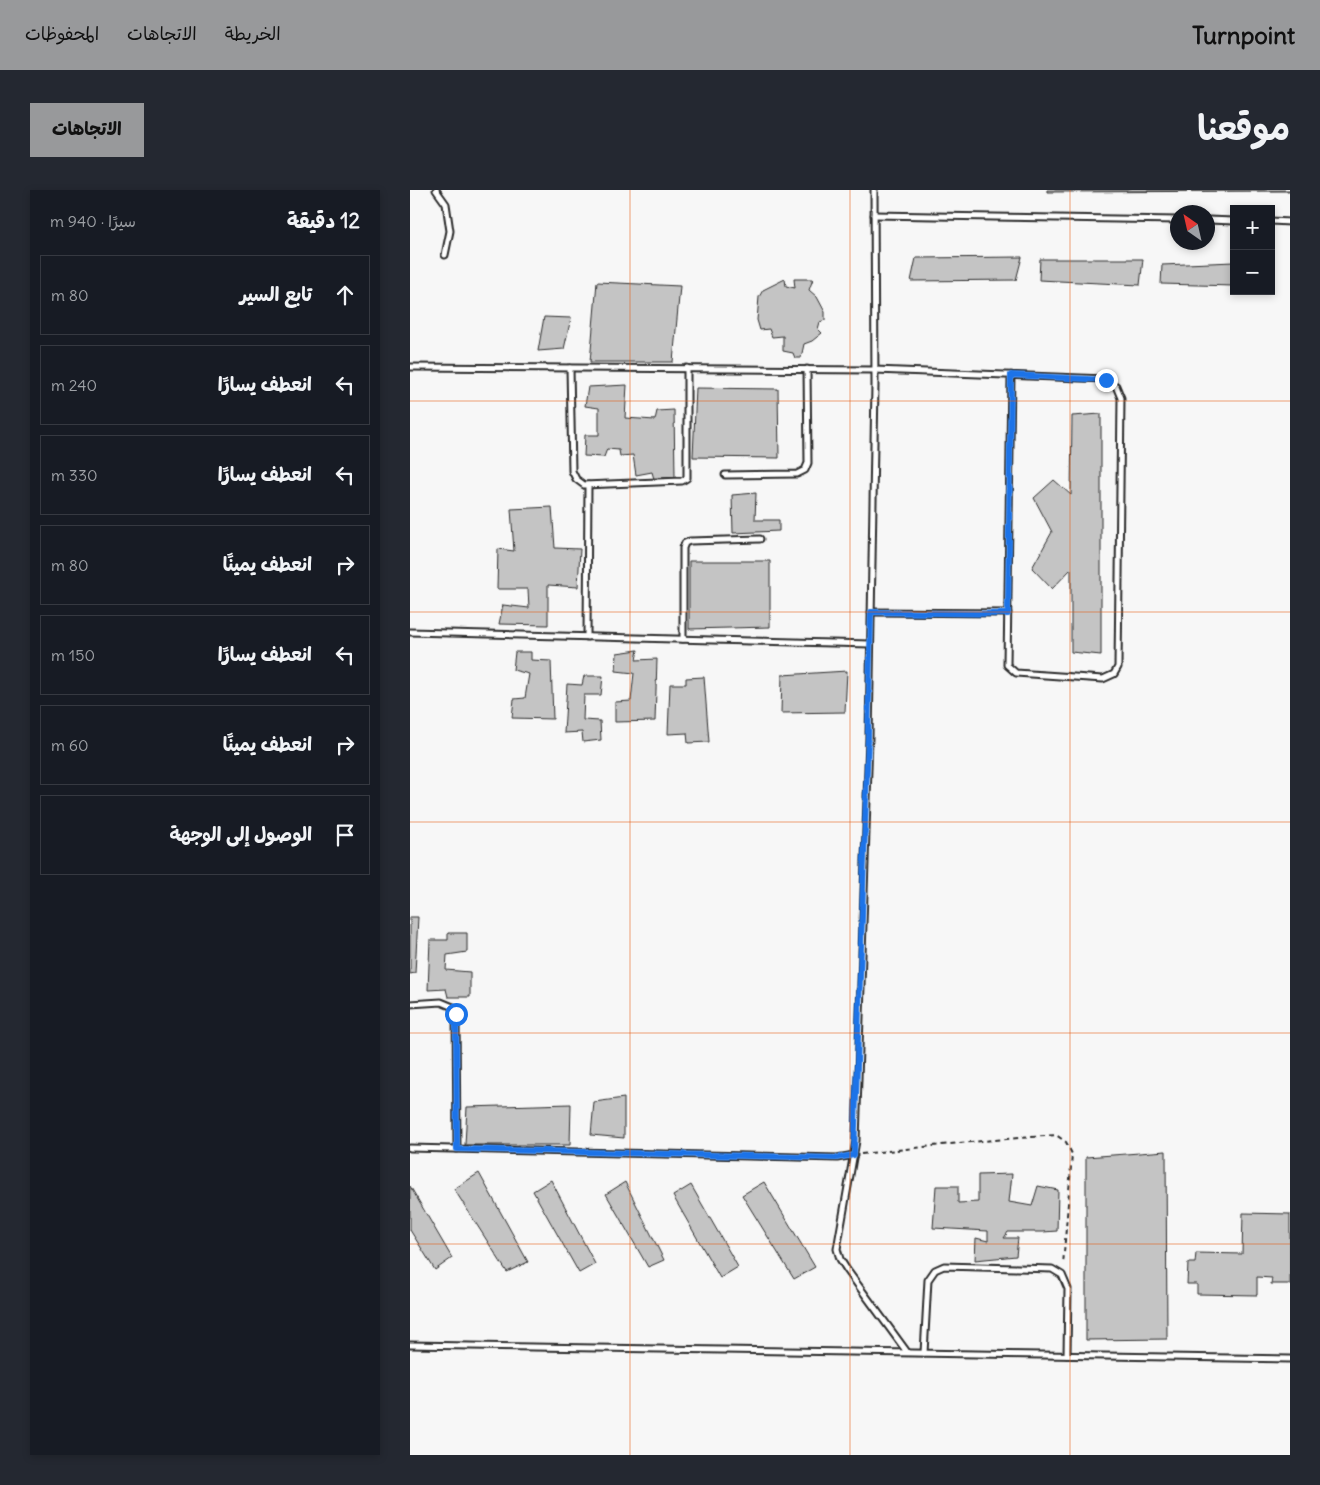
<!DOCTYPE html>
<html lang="ar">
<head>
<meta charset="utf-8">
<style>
  body { margin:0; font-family:Delius,"Playpen Sans Arabic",sans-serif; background:#242831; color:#f1f3f6; direction:rtl }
  .controls { position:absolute; right:15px; top:15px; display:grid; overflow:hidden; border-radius:0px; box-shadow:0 2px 8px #0003 }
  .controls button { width:45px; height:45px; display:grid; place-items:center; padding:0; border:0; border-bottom:1px solid #363941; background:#171b24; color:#f1f3f6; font:25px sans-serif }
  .compass { position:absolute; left:760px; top:15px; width:45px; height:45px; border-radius:50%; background:#171b24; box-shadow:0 2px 8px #0003; rotate:326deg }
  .stop { position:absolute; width:15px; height:15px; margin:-11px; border:4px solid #1a73e8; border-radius:50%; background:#fff }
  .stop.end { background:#1a73e8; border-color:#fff; box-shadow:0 1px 5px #0008 }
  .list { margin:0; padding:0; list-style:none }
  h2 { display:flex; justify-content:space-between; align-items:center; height:65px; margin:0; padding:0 20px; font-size:21px }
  h2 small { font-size:16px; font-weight:400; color:#9ea1a6 }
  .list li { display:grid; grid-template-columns:32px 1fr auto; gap:15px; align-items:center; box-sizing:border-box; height:80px; margin:0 10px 10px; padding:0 10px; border:1px solid #363941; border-radius:0px }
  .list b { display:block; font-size:19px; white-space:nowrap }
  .list em { font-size:16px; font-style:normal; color:#9ea1a6 }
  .icon { flex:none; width:28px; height:28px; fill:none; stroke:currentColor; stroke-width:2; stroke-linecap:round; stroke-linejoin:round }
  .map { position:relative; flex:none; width:880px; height:1265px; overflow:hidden; direction:ltr; border-radius:0px }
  header { display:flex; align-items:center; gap:30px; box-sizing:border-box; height:70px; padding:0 25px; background:#98999b; color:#111 }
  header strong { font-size:24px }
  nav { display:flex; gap:28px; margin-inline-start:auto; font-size:18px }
  .intro { display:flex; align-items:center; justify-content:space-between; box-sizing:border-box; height:120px; padding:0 30px }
  h1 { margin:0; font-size:35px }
  .button { padding:12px 22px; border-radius:0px; background:#98999b; color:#111; font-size:18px; font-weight:700 }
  main { display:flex; gap:30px; padding:0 30px }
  aside { flex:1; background:#171b24; border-radius:0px; box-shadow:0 2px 8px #0003 }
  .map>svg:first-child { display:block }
  .building { fill:#c4c4c4; stroke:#2b2b2b }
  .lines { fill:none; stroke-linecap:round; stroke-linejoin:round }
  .lane-casing { stroke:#2b2b2b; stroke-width:9 }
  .path { stroke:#2b2b2b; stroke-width:2; stroke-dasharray:5 4; stroke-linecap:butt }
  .lane { stroke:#fff; stroke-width:5 }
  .route { stroke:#1a73e8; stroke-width:6 }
  .grid { fill:none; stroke:#e8590c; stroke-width:1; stroke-opacity:0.55 }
</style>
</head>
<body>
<header>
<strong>Turnpoint</strong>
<nav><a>الخريطة</a><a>الاتجاهات</a><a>المحفوظات</a></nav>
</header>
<div class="intro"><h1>موقعنا</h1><a class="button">الاتجاهات</a></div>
<main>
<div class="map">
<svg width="880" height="1265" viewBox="0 0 880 1265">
  <rect width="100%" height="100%" fill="#f7f7f7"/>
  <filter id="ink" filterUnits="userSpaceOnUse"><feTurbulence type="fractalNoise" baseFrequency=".02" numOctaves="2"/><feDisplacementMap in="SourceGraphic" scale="10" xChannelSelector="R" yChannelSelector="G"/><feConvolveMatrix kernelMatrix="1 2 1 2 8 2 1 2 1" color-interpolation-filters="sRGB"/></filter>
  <g filter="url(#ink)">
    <!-- building -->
    <g class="building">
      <path d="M637 0H880V1L637 2Z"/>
      <path d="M612 67 606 90 501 91 506 68Z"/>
      <path d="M630 69H733L730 95 629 90Z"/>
      <path d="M824 72V96L751 94 752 75Z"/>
      <path d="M375 89 376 96 385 98 384 89H403L399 100 407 107 415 122V130L410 132 408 139 412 143 402 151 394 154 391 168H385L383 163 373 161V146L362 147 359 139 350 140 347 130 349 107 353 100Z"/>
      <path d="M187 92 270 96 263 172H180Z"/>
      <path d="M134 127 161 128 154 159 128 161Z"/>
      <path d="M217 195 215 228 245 230 247 221 264 220 265 287 244 289 242 282 226 285 223 265 210 266 209 260 197 259 194 267 174 266 175 245H189V218L175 216 178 197Z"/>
      <path d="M286 198 368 199 369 268 283 267Z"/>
      <path d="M691 224V465L661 462V379L642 399 622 378 642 342 624 308 644 290 661 305 662 226Z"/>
      <path d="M346 303 345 330H369V341L323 343 322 305Z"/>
      <path d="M142 317 145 358 170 359 168 397 138 395V435L89 434 93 415 119 418 118 399H87L88 359 104 361 101 319Z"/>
      <path d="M279 371H360V437L279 439Z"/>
      <path d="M228 460 226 470 247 469 245 531 205 532V512L221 511 224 483 206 481 207 463Z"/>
      <path d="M105 462H121V470L141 471 143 529 102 528 104 509 115 508 119 484 103 480Z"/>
      <path d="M437 481 435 522 371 523 372 485Z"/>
      <path d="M174 486H193L191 505H174L173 530 190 531 191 550 173 552 172 542 154 543 157 494 172 495Z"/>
      <path d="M294 487 299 552 278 553 277 543 258 544 260 494H276V488Z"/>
      <path d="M0 727H8L5 783 0 784Z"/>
      <path d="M38 743H57V762L37 765 36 780 60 782V807H38L36 799 18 800 20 750H38Z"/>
      <path d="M214 908V948L181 945 184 912Z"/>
      <path d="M161 914 160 955H55L57 917Z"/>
      <path d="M756 961 757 1149 676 1150V967Z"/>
      <path d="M69 983 118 1072 97 1082 44 999Z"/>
      <path d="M602 984 599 1012 622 1016 628 996 648 1000 647 1041 633 1042H598L594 1048H608L606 1066 565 1070 566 1048 578 1051V1041L523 1038 526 996H548V1013L568 1012V985Z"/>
      <path d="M141 990 185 1074 169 1083 123 1001Z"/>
      <path d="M215 992 254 1070 238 1077 196 1004Z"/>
      <path d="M354 992 405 1077 384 1089 332 1005Z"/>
      <path d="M281 995 328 1077 310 1088 263 1006Z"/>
      <path d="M0 996 42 1068 25 1080 0 1040Z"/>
      <path d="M833 1023 880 1024V1094H861L862 1088 847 1087V1105L787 1104V1094H777L778 1073H785L786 1063 832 1064Z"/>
    </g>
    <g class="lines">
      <!-- lane casing -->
      <g class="lane-casing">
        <g id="lane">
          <path d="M26 0 36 14 40 41 35 65"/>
          <path d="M464 0 465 195 459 548 446 951 427 1059 430 1069 437 1080 497 1162"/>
          <path d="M464 25 768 30"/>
          <path d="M798 30 824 31"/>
          <path d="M861 31 880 32"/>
          <path d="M0 177 465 180 696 189 706 196 711 208 708 477 704 484 693 489 606 483 597 475 601 185"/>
          <path d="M160 178 162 281 166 289 174 295 272 291 277 288V178"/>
          <path d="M315 285 387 284 395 280 398 273 397 179"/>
          <path d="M461 422 598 423"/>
          <path d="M0 442 460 454"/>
          <path d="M177 447 178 295"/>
          <path d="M273 449V358L275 353 280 351 350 349"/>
          <path d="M0 814 31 812 43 817 46 824 47 959"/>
          <path d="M0 958 427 968 444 965"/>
          <path d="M0 1155 880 1169"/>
          <path d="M514 1163 518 1090 525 1080 534 1076 642 1079 652 1085 658 1099 657 1165"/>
        </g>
      </g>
      <!-- path -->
      <path class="path" d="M451 964 549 953 646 945 656 952 662 964 653 1075"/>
      <!-- lane -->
      <use href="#lane" class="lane"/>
    </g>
  </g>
  <g class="lines" filter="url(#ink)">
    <!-- route -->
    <path class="route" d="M46 824 47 959 426 968 444 965 458 548 461 422 598 424 601 185 696 190"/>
  </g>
  <!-- grid -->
  <path class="grid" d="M220 0V1265M440 0V1265M660 0V1265M0 211H880M0 422H880M0 632H880M0 843H880M0 1054H880"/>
</svg>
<div class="controls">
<button>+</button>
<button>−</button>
</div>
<svg class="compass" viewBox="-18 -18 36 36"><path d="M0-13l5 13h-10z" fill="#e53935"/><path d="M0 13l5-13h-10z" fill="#9ea1a6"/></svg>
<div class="stop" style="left:46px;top:824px"></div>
<div class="stop end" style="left:696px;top:190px"></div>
</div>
<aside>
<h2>12 دقيقة<small>سيرًا · 940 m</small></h2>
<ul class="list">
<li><svg class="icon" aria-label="ahead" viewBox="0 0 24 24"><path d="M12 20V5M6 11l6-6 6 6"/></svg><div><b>تابع السير</b></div><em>80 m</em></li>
<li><svg class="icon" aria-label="left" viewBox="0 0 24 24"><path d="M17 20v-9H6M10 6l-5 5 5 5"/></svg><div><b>انعطف يسارًا</b></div><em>240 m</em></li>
<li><svg class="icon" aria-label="left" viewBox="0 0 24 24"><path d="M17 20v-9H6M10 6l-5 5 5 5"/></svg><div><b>انعطف يسارًا</b></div><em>330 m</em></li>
<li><svg class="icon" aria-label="right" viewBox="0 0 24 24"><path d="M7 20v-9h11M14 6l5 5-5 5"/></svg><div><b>انعطف يمينًا</b></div><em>80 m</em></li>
<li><svg class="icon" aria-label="left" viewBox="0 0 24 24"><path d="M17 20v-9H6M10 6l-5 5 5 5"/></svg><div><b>انعطف يسارًا</b></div><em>150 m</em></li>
<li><svg class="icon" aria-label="right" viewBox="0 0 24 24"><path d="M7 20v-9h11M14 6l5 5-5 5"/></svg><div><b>انعطف يمينًا</b></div><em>60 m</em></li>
<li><svg class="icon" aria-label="arrive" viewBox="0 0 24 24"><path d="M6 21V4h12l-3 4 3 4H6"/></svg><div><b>الوصول إلى الوجهة</b></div></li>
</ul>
</aside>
</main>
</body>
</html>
